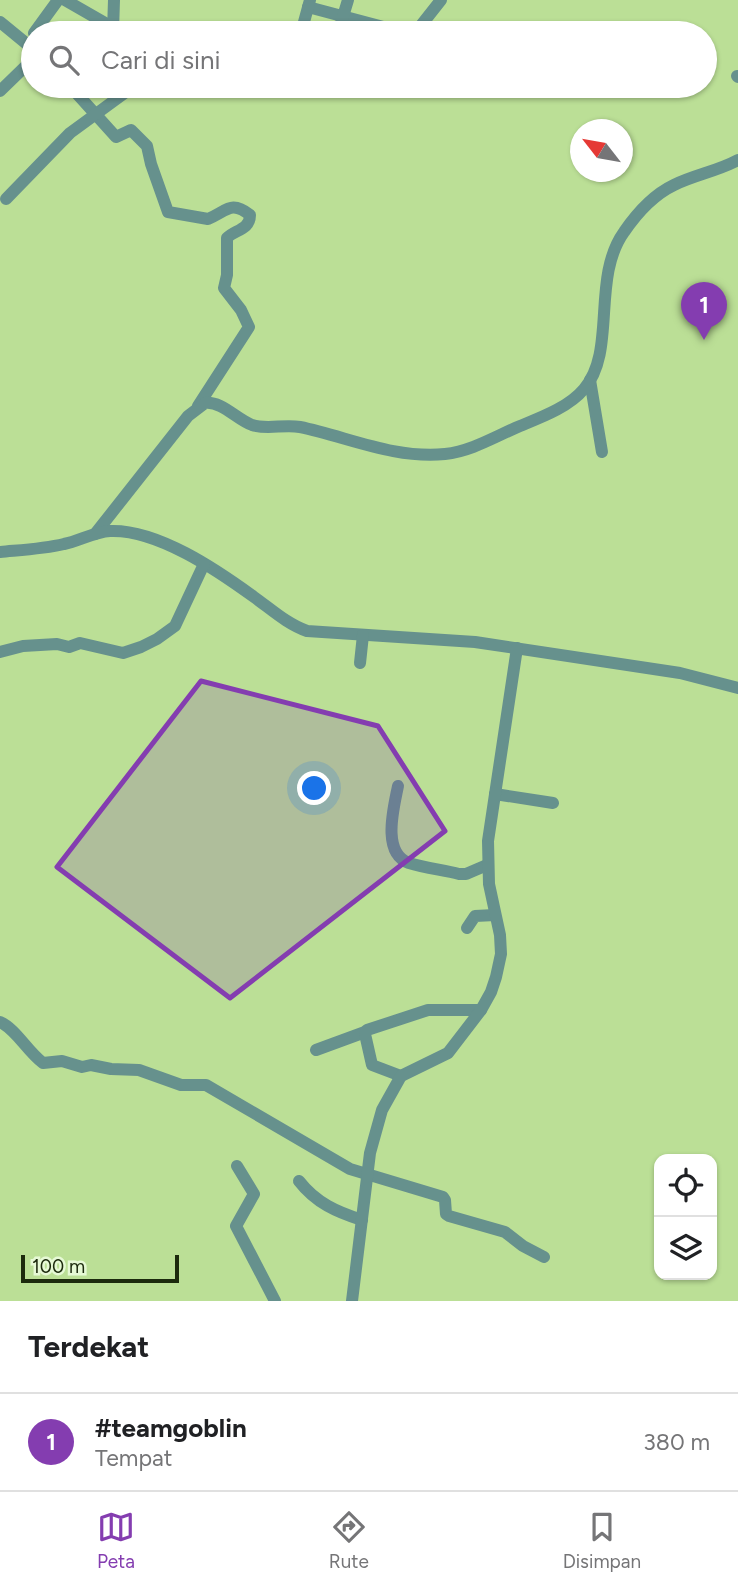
<!DOCTYPE html>
<html lang="id">
<head>
<meta charset="utf-8">
<style>
  body { margin:0; font-family:Figtree,sans-serif; background:#f6f6f6; color:#202124 }
  .controls { position:absolute; right:21px; bottom:21px; display:grid; overflow:hidden; border-radius:14px; box-shadow:0 2px 5px #0004 }
  .controls button { width:63px; height:63px; display:grid; place-items:center; padding:0; border:0; border-bottom:2px solid #e0e0e0; background:#fff; color:#202124; font:35px sans-serif }
  .compass { position:absolute; left:570px; top:119px; width:63px; height:63px; border-radius:50%; background:#fff; box-shadow:0 2px 5px #0004; rotate:301deg }
  .scale { position:absolute; left:21px; bottom:18px; width:158px; box-sizing:border-box; padding-left:7px; border:4px solid #1c2a0d; border-top:0; font-size:19px; line-height:24px; white-space:nowrap; color:#1c2a0d; -webkit-text-stroke:5px #e6f9d5; paint-order:stroke }
  .you { position:absolute; left:315px; top:789px; width:24px; height:24px; margin:-18px; border:5px solid #fff; border-radius:50%; background:#1a73e8; box-shadow:0 0 0 10px #1a73e833 }
  .badge { display:grid; place-items:center; width:46px; height:46px; border-radius:50%; background:#843db0; color:#fff; font-size:23px; font-weight:700 }
  .pin { position:absolute; translate:-50% -58px; filter:drop-shadow(0 2px 4px #0008) }
  .pin::after { content:''; position:absolute; top:37px; width:24px; height:21px; background:inherit; clip-path:polygon(0 0,100% 0,50% 100%) }
  .list { margin:0; padding:0; list-style:none }
  h2 { display:flex; justify-content:space-between; align-items:center; height:91px; margin:0; padding:0 28px; font-size:30px }
  h2 small { font-size:23px; font-weight:400; color:#757577 }
  .list li { display:grid; grid-template-columns:46px 1fr auto; gap:21px; align-items:center; box-sizing:border-box; height:98px; padding:0 28px; border-top:2px solid #e0e0e0 }
  .list b { display:block; font-size:26px; white-space:nowrap }
  .list p { margin:0; font-size:23px; white-space:nowrap; color:#757577 }
  .list em { font-size:23px; font-style:normal; color:#757577 }
  .icon { flex:none; width:38px; height:38px; fill:none; stroke:currentColor; stroke-width:2; stroke-linecap:round; stroke-linejoin:round }
  .map { position:relative; flex:none; width:738px; height:1301px; overflow:hidden }
  .search { position:absolute; background:#fff; box-shadow:0 2px 5px #0004; left:21px; right:21px; top:21px; height:77px; display:flex; align-items:center; gap:18px; box-sizing:border-box; padding:0 24px; border-radius:38px; color:#757577; font-size:26px }
  .sheet { height:189px; background:#fff }
  nav { display:flex; justify-content:space-around; align-items:center; box-sizing:border-box; height:98px; border-top:2px solid #e0e0e0; background:#fff; font-size:19px; color:#757577 }
  nav a { display:grid; justify-items:center; gap:4px }
  nav .on { color:#843db0 }
  .map>svg:first-child { display:block }
  .lines { fill:none; stroke-linecap:round; stroke-linejoin:round }
  .minor { stroke:#66918d; stroke-width:12 }
  .marked { fill:#843db0; fill-opacity:0.2; stroke:#843db0; stroke-width:5; stroke-linejoin:round }
</style>
</head>
<body>
<div class="map">
<svg width="738" height="1301" viewBox="0 0 738 1301">
  <rect width="100%" height="100%" fill="#bbdf96"/>
  <g class="lines">
    <!-- minor -->
    <g class="minor">
      <path d="M65 0 112 27"/>
      <path d="M308 7 406 33"/>
      <path d="M0 22 33 49"/>
      <path d="M113 31 114 0"/>
      <path d="M34 33 58 0"/>
      <path d="M301 33 310 0"/>
      <path d="M338 33 348 0"/>
      <path d="M415 33 441 0"/>
      <path d="M737 76 738 77"/>
      <path d="M70 86 116 137 131 130 147 146 151 164 168 212 208 219C227 211 231 200 250 215 250 230 234 230 227 238V275L224 288 241 310 249 327 198 406"/>
      <path d="M0 91 33 59"/>
      <path d="M6 199 70 133 126 92 128 86"/>
      <path d="M590 380 602 452"/>
      <path d="M95 534 188 416 205 403C222 401 236 419 252 425 267 430 284 424 300 427 348 437 394 459 445 454 472 451 496 436 520 426 542 417 569 407 584 389 617 351 591 278 624 232 637 213 653 195 674 185 694 175 718 171 738 160"/>
      <path d="M0 552C21 550 43 549 64 544 79 541 94 532 110 531 157 529 217 570 254 597 271 609 287 624 307 631L475 642 680 673 738 688"/>
      <path d="M0 652 23 646 57 644 69 647 80 643 123 653 141 647 157 639 175 626 204 564"/>
      <path d="M360 663 363 635"/>
      <path d="M398 786C394 807 381 853 409 863 425 868 443 870 459 874H466L487 865"/>
      <path d="M495 794 553 803"/>
      <path d="M467 928 475 916 495 915"/>
      <path d="M0 1022C16 1029 27 1051 43 1063L62 1061 82 1067 91 1065 111 1069 139 1070 181 1085H206L350 1169 443 1197 445 1200 446 1214 449 1216 505 1232 523 1246 544 1257"/>
      <path d="M316 1050 365 1032"/>
      <path d="M401 1076 372 1065 365 1034 367 1030 428 1010H481"/>
      <path d="M237 1166 254 1194 236 1226 275 1301"/>
      <path d="M299 1181C316 1203 337 1212 362 1220"/>
      <path d="M352 1301 370 1153 382 1110 401 1076 448 1053 481 1010 491 992 496 977 501 954 500 935 489 884 488 841 517 648"/>
    </g>
  </g>
  <!-- marked area -->
  <path class="marked" d="M201 681 378 726 445 831 230 998 57 867Z"/>
</svg>
<div class="controls">
<button><svg class="icon" aria-label="locate" viewBox="0 0 24 24"><circle cx="12" cy="12" r="6"/><path d="M12 2v4M12 18v4M2 12h4M18 12h4"/></svg></button>
<button><svg class="icon" aria-label="layers" viewBox="0 0 24 24"><path d="M12 4l9 5-9 5-9-5zM3 14l9 5 9-5"/></svg></button>
</div>
<svg class="compass" viewBox="-18 -18 36 36"><path d="M0-13l5 13h-10z" fill="#e53935"/><path d="M0 13l5-13h-10z" fill="#757577"/></svg>
<div class="scale">100 m</div>
<div class="you"></div>
<div class="pin badge" style="left:704px;top:340px">1</div>
<div class="search"><svg class="icon" aria-label="search" viewBox="0 0 24 24"><circle cx="10" cy="10" r="6"/><path d="M15 15l6 6"/></svg>Cari di sini</div>
</div>
<section class="sheet">
<h2>Terdekat<small></small></h2>
<ul class="list">
<li><span class="badge">1</span><div><b>#teamgoblin</b><p>Tempat</p></div><em>380 m</em></li>
</ul>
</section>
<nav>
<a class="on"><svg class="icon" aria-label="map" viewBox="0 0 24 24"><path d="M3 6l6-2 6 2 6-2v14l-6 2-6-2-6 2zM9 4v14M15 6v14"/></svg>Peta</a>
<a><svg class="icon" aria-label="directions" viewBox="0 0 24 24"><path d="M12 3l9 9-9 9-9-9zM9 14v-3h6M13 9l2 2-2 2"/></svg>Rute</a>
<a><svg class="icon" aria-label="saved" viewBox="0 0 24 24"><path d="M7 4h10v16l-5-4-5 4z"/></svg>Disimpan</a>
</nav>
</body>
</html>
